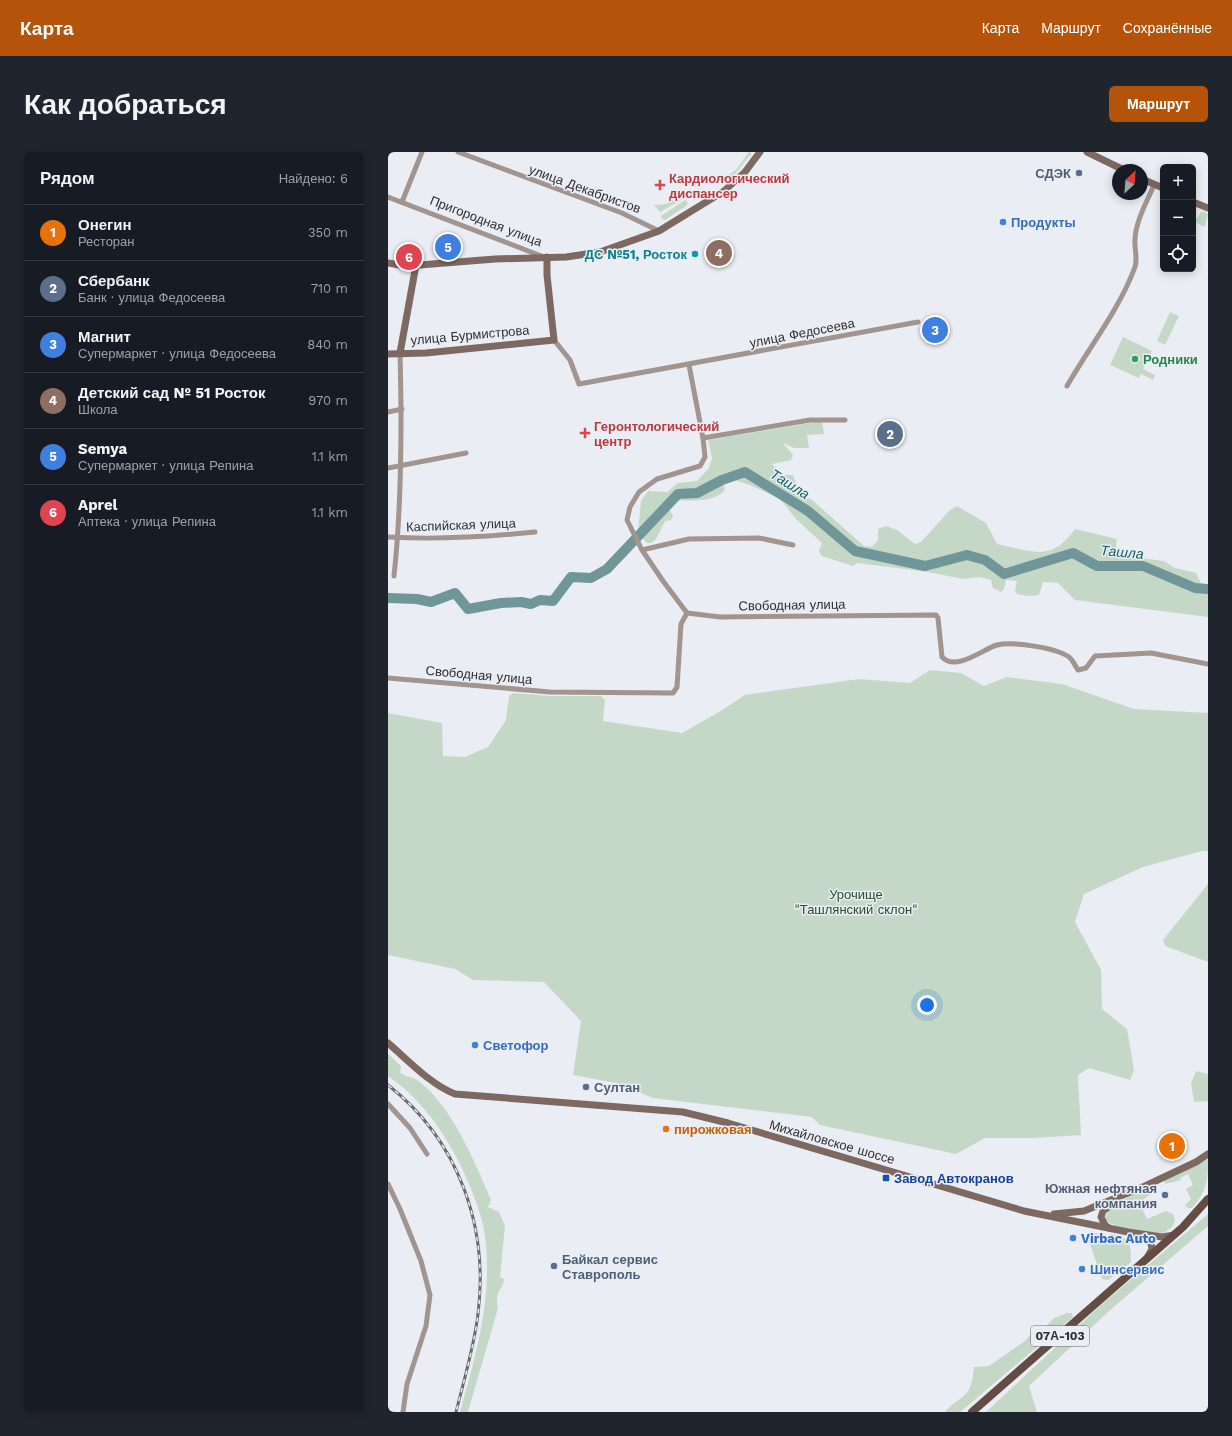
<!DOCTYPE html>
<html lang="ru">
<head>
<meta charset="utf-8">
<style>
  body { margin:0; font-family:"Work Sans",sans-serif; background:#20242c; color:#f1f3f6 }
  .controls { position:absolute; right:12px; top:12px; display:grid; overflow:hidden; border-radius:6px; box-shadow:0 2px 10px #0003 }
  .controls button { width:36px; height:36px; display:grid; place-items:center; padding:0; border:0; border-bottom:1px solid #363941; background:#171b24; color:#f1f3f6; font:20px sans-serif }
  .compass { position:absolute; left:724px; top:12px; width:36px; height:36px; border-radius:50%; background:#171b24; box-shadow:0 2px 10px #0003; rotate:26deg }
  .you { position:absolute; left:539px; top:853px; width:14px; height:14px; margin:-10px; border:3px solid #fff; border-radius:50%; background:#1a73e8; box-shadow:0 0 0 6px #1a73e833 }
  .badge { display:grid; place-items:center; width:26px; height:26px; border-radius:50%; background:#b45309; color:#fff; font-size:13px; font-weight:700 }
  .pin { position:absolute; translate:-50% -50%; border:2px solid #fff; box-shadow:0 1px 4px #0006 }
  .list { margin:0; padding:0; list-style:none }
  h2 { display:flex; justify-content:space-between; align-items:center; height:52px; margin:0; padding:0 16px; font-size:17px }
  h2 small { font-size:13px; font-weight:400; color:#9ea1a6 }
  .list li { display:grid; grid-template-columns:26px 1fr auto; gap:12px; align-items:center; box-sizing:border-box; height:56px; padding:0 16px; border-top:1px solid #363941 }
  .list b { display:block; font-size:15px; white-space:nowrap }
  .list p { margin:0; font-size:13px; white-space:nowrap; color:#9ea1a6 }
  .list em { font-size:13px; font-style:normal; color:#9ea1a6 }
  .icon { flex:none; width:22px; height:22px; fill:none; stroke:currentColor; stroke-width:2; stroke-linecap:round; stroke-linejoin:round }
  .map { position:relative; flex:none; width:820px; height:1260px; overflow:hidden; border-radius:6px }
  header { display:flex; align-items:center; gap:24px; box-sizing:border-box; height:56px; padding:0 20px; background:#b45309; color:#fff }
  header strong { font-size:19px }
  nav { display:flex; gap:22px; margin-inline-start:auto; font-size:14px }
  .intro { display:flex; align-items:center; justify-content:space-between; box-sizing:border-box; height:96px; padding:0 24px }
  h1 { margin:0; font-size:28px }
  .button { padding:10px 18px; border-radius:6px; background:#b45309; color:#fff; font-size:14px; font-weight:700 }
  main { display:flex; gap:24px; padding:0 24px }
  aside { flex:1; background:#171b24; border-radius:6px; box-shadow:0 2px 10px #0003 }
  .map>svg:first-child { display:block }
  .green { fill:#c5d8c8 }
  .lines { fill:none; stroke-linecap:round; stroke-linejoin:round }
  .river { stroke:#719699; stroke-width:10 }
  .street { stroke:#a2948e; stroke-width:5 }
  .secondary { stroke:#7d6962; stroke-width:7 }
  .primary { stroke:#634c43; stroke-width:8 }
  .rail-casing { stroke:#696b6e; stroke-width:3 }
  .rail { stroke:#eaedf3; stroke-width:1.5; stroke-dasharray:4.5; stroke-linecap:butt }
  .service-dot { fill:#5c6f8a; stroke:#eaedf3; stroke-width:1.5 }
  .health-dot { fill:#e0444e; stroke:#eaedf3; stroke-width:1.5 }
  .shop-dot { fill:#3f7fe0; stroke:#eaedf3; stroke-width:1.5 }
  .culture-dot { fill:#0f9aa8; stroke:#eaedf3; stroke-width:1.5 }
  .leisure-dot { fill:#2e9e5b; stroke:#eaedf3; stroke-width:1.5 }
  .food-dot { fill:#e8710a; stroke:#eaedf3; stroke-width:1.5 }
  .transit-dot { fill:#1a4fb4; stroke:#eaedf3; stroke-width:1.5 }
  .labels { text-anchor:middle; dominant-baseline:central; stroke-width:3; stroke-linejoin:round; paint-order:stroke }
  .shield { fill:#eaedf3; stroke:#66686c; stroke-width:1 }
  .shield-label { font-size:12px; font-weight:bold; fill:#2e2f32 }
  .service-label { font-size:13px; font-weight:bold; fill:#4e5e75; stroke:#eaedf3; text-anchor:end }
  .health-label { font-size:13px; font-weight:bold; fill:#be3a42; stroke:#eaedf3; text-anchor:start }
  .street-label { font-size:13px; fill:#2e2f32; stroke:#eaedf3 }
  .shop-label { font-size:13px; font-weight:bold; fill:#366cbe; stroke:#eaedf3; text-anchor:start }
  .culture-label { font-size:13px; font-weight:bold; fill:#0d838f; stroke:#eaedf3; text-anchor:end }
  .leisure-label { font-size:13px; font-weight:bold; fill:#27864d; stroke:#eaedf3; text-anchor:start }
  .park-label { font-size:13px; fill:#244d2d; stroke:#eaedf3 }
  .food-label { font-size:13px; font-weight:bold; fill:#c56008; stroke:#eaedf3; text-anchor:start }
  .transit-label { font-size:13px; font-weight:bold; fill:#164399; stroke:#eaedf3; text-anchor:start }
  .water-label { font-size:14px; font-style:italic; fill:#0e6064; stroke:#eaedf3 }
</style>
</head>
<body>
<header>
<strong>Карта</strong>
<nav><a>Карта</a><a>Маршрут</a><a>Сохранённые</a></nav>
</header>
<div class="intro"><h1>Как добраться</h1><a class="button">Маршрут</a></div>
<main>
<aside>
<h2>Рядом<small>Найдено: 6</small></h2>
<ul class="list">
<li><span class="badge" style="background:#e8710a">1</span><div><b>Онегин</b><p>Ресторан</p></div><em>350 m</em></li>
<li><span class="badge" style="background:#5c6f8a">2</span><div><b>Сбербанк</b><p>Банк · улица Федосеева</p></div><em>710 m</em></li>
<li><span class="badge" style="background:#3f7fe0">3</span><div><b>Магнит</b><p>Супермаркет · улица Федосеева</p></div><em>840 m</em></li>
<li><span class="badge" style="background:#8d6e63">4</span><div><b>Детский сад № 51 Росток</b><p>Школа</p></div><em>970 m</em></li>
<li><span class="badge" style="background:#3f7fe0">5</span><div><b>Semya</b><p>Супермаркет · улица Репина</p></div><em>1.1 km</em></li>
<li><span class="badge" style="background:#e0444e">6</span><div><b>Aprel</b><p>Аптека · улица Репина</p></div><em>1.1 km</em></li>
</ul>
</aside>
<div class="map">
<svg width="820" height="1260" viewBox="0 0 820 1260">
  <rect width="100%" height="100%" fill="#eaedf3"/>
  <!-- green -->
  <g class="green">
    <path d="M361 0 364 1 347 22 339 30 336 26 348 18Z"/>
    <path d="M294 44 296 46 272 60 266 53 278 52Z"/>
    <path d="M297 48 300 51 298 54 277 68 274 67 273 64Z"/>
    <path d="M813 60H817L820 62 817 75 807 70Z"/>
    <path d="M782 160 791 164 777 193 769 189Z"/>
    <path d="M735 185 764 199 755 217 767 223 765 228 753 222 751 226 722 213Z"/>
    <path d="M434 269 436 282 419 283 421 296H406L395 291 405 303 403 308 384 312 394 323H405L413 345 423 347 476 394 484 395 490 388V377L498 374 509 378 527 392 533 390 562 358 569 354 598 371 609 392C644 399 663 411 687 377L729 387 727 403 776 409 787 416 808 421 818 442 820 438V465L687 448 670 431 655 430 651 443 641 444 629 442 627 438 629 429 618 428 616 437 613 440 605 436 603 428 592 425 575 427 540 420 469 411 465 414 434 404 431 399 434 391 408 367 392 347 362 333 344 327 335 331 337 338C327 350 304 349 290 348L282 358 285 364 283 368 277 369 268 387 263 391H259L250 381 253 349 260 339 279 340 290 331 309 329 321 316 324 306 320 288Z"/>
    <path d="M542 518 573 521 596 534 619 525 674 532 746 557 820 561V699H814L755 715 696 742 687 770 713 818 714 857 739 877 746 918 742 928 701 916 690 923 693 983 646 986H597L568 1002 432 973 424 965 265 946 228 931 185 923 193 869 156 830 85 828 67 817 0 803V561L54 571 55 604 77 605 100 595 118 568 121 544 126 541 162 544H213L217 548 215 569 294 581 331 560 357 543 471 527 522 531Z"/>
    <path d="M820 732V810L777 794 775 788Z"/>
    <path d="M0 902 13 914 12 921C18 925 25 925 29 928 63 952 87 1010 103 1048L100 1055 111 1060 117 1074 112 1125 116 1127C115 1140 106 1137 110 1156L80 1260H72C88 1203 105 1144 97 1084 94 1060 77 1020 65 999 48 969 28 943 0 924Z"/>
    <path d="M808 919 820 922V949L806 950 803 931Z"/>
    <path d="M820 1007C820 1028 819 1039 804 1056H800L797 1053 803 1047 798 1037 805 1033 800 1022 792 1026 793 1028 777 1032 776 1029Z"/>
    <path d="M762 1035 767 1037V1040L751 1050 759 1067 778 1059 785 1062 787 1068C786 1075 780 1079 774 1081 765 1084 726 1075 718 1069 714 1053 750 1042 762 1035Z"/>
    <path d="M820 1062V1074L720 1160 641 1234 649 1260H598L714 1152Z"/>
    <path d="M700 1080 712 1082 717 1086 723 1082C742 1085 743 1092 743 1110L720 1128 714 1127 699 1083Z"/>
    <path d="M679 1161H684L685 1165 572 1260H557C563 1252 570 1249 577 1243 584 1236 585 1224 586 1215L601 1214 637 1189 646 1178 653 1179 666 1166Z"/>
  </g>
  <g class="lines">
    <!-- river -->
    <path class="river" d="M0 446 29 447 43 450 67 441 80 457 113 451 133 450 143 452 152 448 165 449 183 425 203 426 219 417 290 342 309 341 334 328 357 320 420 359 467 399 537 414 579 403 597 408 616 422 685 401 709 414H755L807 436 820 437"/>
    <!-- street -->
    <g class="street">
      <path d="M70 0 234 61 271 79"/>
      <path d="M0 45 156 105"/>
      <path d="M14 50 34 0"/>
      <path d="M166 188 182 208 191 232 530 170"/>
      <path d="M679 234C702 194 731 158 747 115 750 106 746 96 747 87 748 68 759 50 766 33"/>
      <path d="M0 260 14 257"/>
      <path d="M315 286 422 268H457"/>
      <path d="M0 316 78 301"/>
      <path d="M0 385C49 388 98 385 147 380"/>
      <path d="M254 398 301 387 371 386 405 393"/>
      <path d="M6 424C14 350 14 276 12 201"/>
      <path d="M299 461 275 429 254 398 239 368 242 355 251 340 269 327 312 314 317 305 315 286 301 213"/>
      <path d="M0 526 162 540 285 541 289 535 293 472 299 461 332 465 548 463 550 466 554 505C568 520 595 497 609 493 624 489 669 496 681 505 685 508 687 514 690 518L698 516 707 504 763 501 820 512"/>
      <path d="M0 952 22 976 39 1002"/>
      <path d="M0 1032 12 1057 33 1109 42 1143 38 1174 19 1232 15 1260"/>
    </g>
    <!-- secondary -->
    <g class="secondary">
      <path d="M699 0 736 18"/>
      <path d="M754 27 775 36"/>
      <path d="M805 50 820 56"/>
      <path d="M0 111 17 114 32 113 107 107 178 105 212 100 271 79 336 39 357 20 372 0"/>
      <path d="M12 201 28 113"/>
      <path d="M0 202 38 201 166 188 159 123V105"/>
      <path d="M0 891C21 909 42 932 67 942L295 960 340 971 636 1059 740 1080 774 1085 786 1083"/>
      <path d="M666 1062 696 1059 757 1034 808 1010 820 1002"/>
      <path d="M721 1076 717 1073 713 1065 715 1059 727 1050"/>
      <path d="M753 1083 763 1091 764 1097 759 1106"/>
    </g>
    <!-- primary -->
    <path class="primary" d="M584 1260 795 1075 820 1047"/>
    <!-- rail casing -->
    <g class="rail-casing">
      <path id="rail" d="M0 933C70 988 101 1074 90 1162 86 1195 76 1228 68 1260"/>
    </g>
    <!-- rail -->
    <use href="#rail" class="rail"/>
  </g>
  <!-- markers -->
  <g class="service-dot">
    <circle cx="691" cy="21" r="4"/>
    <circle cx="198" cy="935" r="4"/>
    <circle cx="777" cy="1043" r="4"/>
    <circle cx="166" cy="1114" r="4"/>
  </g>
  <g class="health-dot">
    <path d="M270 27h4v4h4v4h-4v4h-4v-4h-4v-4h4z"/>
    <path d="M195 275h4v4h4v4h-4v4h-4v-4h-4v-4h4z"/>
  </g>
  <g class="shop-dot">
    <circle cx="615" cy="70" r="4"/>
    <circle cx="87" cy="893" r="4"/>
    <circle cx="685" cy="1086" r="4"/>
    <circle cx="694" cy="1117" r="4"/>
  </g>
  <circle class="culture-dot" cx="307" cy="102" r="4"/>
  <circle class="leisure-dot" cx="747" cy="207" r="4"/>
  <circle class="food-dot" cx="278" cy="977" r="4"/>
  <rect class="transit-dot" x="494" y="1022" width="8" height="8" rx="2"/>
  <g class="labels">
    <!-- shield labels -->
    <rect class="shield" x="643" y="1174" width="58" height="20" rx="3"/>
    <g class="shield-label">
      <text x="672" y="1184">07А-103</text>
    </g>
    <!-- service labels -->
    <g class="service-label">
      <text x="683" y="21">СДЭК</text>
      <text x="206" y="935" text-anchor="start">Султан</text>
      <text x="769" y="1036">Южная нефтяная<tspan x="769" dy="15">компания</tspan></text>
      <text x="174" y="1107" text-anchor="start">Байкал сервис<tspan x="174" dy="15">Ставрополь</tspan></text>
    </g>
    <!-- health labels -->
    <g class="health-label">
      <text x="281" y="26">Кардиологический<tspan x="281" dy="15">диспансер</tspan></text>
      <text x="206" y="274">Геронтологический<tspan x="206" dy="15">центр</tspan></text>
    </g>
    <!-- street labels -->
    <g class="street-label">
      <text transform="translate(197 37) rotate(20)">улица Декабристов</text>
      <text transform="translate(98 69) rotate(21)">Пригородная улица</text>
      <text transform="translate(414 181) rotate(-11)">улица Федосеева</text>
      <text transform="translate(82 183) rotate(-5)">улица Бурмистрова</text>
      <text transform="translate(73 373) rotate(-2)">Каспийская улица</text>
      <text transform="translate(404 453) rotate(-1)">Свободная улица</text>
      <text transform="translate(91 523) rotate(5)">Свободная улица</text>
      <text transform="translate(444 990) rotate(16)">Михайловское шоссе</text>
    </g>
    <!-- shop labels -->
    <g class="shop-label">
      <text x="623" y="70">Продукты</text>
      <text x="95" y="893">Светофор</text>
      <text x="693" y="1086">Virbac Auto</text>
      <text x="702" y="1117">Шинсервис</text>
    </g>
    <!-- culture labels -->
    <g class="culture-label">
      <text x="299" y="102">ДС №51, Росток</text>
    </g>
    <!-- leisure labels -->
    <g class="leisure-label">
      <text x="755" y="207">Родники</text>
    </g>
    <!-- park labels -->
    <g class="park-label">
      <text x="468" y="742">Урочище<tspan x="468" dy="15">"Ташлянский склон"</tspan></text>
    </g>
    <!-- food labels -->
    <g class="food-label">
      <text x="286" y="977">пирожковая</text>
    </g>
    <!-- transit labels -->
    <g class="transit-label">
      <text x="506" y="1026">Завод Автокранов</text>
    </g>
    <!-- water labels -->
    <g class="water-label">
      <text transform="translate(402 332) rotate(32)">Ташла</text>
      <text transform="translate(734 400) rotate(5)">Ташла</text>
    </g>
  </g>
</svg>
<div class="controls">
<button>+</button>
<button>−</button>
<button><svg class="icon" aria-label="locate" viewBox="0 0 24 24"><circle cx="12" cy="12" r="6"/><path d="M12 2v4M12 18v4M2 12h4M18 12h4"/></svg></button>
</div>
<svg class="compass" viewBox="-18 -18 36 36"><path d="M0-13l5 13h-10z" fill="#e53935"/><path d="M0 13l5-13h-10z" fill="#9ea1a6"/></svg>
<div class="you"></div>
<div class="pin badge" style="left:784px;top:994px;background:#e8710a">1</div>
<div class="pin badge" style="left:502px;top:282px;background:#5c6f8a">2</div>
<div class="pin badge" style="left:547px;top:178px;background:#3f7fe0">3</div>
<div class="pin badge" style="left:331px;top:101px;background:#8d6e63">4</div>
<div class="pin badge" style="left:60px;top:95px;background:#3f7fe0">5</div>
<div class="pin badge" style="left:21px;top:105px;background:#e0444e">6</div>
</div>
</main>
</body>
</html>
